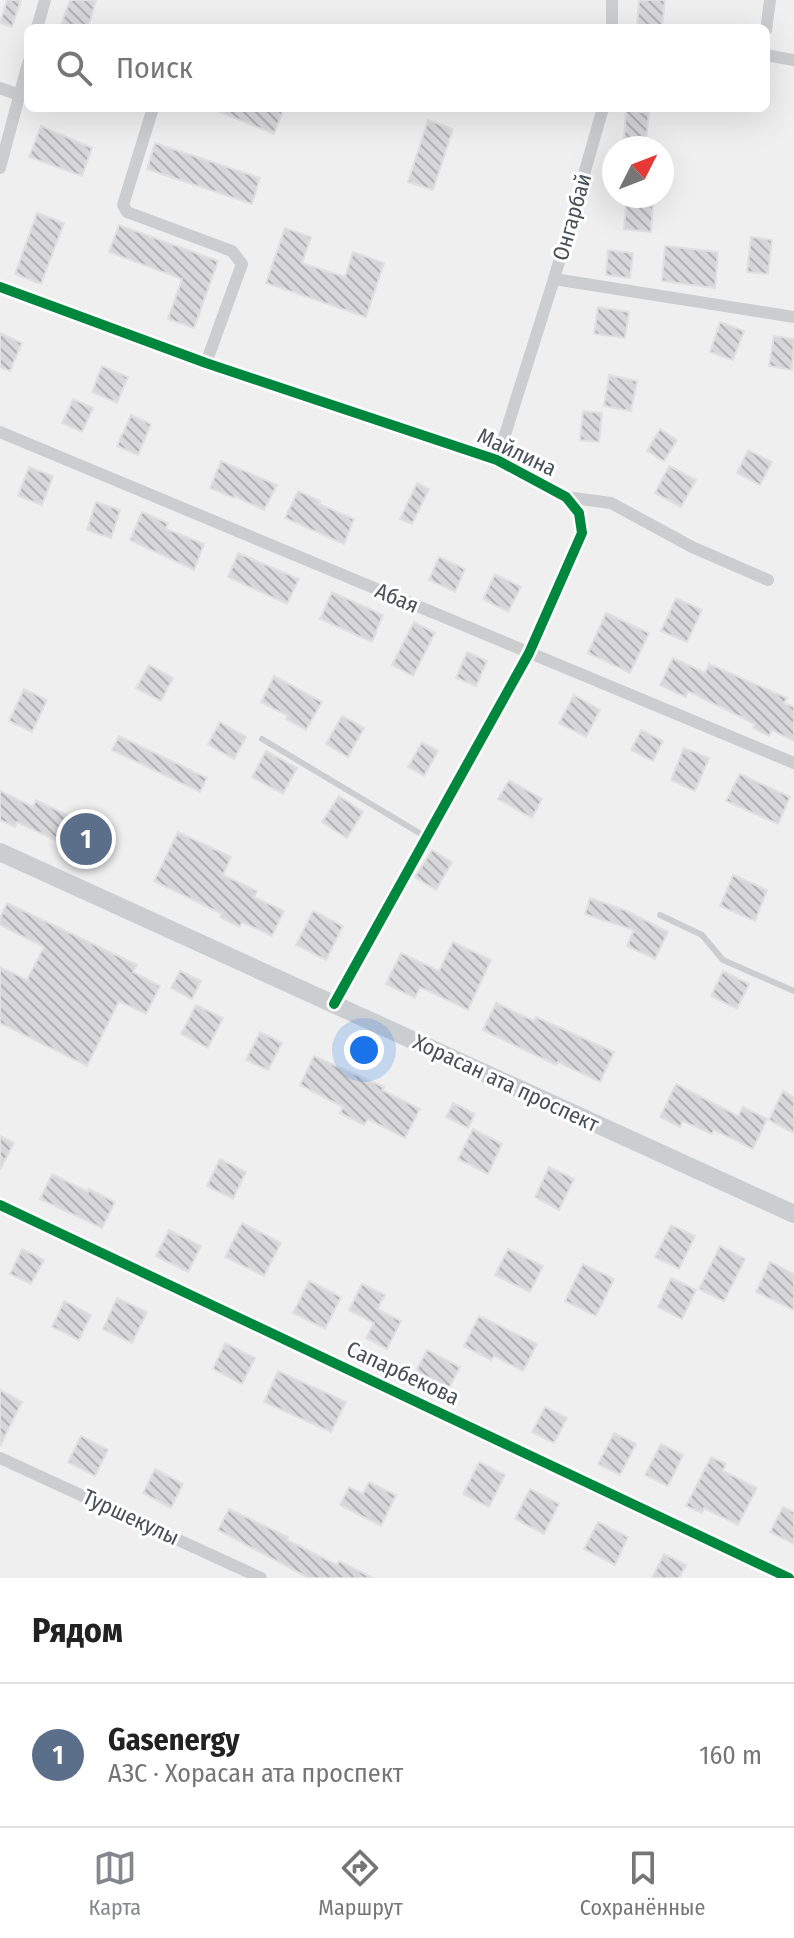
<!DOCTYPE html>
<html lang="ru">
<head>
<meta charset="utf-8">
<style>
  body { margin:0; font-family:"Fira Sans Condensed",sans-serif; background:#f6f6f6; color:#222 }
  .compass { position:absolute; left:602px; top:136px; width:72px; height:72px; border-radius:50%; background:#fff; box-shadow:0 8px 32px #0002; rotate:48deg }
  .you { position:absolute; left:364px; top:1050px; width:28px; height:28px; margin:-20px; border:6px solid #fff; border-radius:50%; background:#1a73e8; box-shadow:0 0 0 12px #1a73e833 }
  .badge { display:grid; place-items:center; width:52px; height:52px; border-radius:50%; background:#82888d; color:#fff; font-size:26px; font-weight:700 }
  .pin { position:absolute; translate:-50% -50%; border:4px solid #fff; box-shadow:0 2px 8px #0006 }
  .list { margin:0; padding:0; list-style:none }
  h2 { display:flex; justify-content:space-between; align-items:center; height:104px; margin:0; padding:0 32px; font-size:34px }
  h2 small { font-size:26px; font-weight:400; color:#767676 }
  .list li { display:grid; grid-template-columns:52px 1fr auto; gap:24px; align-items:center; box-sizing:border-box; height:144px; padding:0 32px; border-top:2px solid #e0e0e0 }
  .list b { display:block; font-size:30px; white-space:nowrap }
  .list p { margin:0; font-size:26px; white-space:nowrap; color:#767676 }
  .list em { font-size:26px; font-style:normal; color:#767676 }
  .icon { flex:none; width:44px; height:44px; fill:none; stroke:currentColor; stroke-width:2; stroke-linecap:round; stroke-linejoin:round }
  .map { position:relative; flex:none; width:794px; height:1578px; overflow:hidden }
  .search { position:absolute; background:#fff; box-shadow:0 8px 32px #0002; left:24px; right:24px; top:24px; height:88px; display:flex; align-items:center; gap:20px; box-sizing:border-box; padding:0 28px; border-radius:12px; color:#767676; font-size:30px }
  .sheet { height:248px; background:#fff }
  nav { display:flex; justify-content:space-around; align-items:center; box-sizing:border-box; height:112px; border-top:2px solid #e0e0e0; background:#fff; font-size:22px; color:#767676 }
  nav a { display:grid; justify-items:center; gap:4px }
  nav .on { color:#82888d }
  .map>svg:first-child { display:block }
  .building { fill:url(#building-back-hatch); stroke:#e0e0e1; stroke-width:2 }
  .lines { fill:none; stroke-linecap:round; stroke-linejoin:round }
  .service { stroke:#cbcdcf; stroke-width:6 }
  .minor { stroke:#cbcdcf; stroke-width:12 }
  .secondary { stroke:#cbced0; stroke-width:18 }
  .cycleway-casing { stroke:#fff; stroke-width:15 }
  .cycleway { stroke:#00873e; stroke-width:10 }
  .labels { text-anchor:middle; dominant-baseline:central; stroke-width:6; stroke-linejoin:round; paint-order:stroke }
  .street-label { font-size:22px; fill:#485058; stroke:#fff }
</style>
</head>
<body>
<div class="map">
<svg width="794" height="1578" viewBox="0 0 794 1578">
  <defs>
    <pattern id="building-back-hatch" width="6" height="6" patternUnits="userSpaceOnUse" patternTransform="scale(2)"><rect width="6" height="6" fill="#d7d7d9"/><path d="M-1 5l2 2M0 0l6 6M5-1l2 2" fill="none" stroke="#b0b1b3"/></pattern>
  </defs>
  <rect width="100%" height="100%" fill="#efefef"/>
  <!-- building -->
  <g class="building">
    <path d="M7 0H21L12 27 0 23Z"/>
    <path d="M70 0H96L88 28H60Z"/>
    <path d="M639 0H665L662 28H637Z"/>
    <path d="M210 108H284L274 134Z"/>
    <path d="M626 110 649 113 646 141 624 139Z"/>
    <path d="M428 120 453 129 433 190 408 182Z"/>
    <path d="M41 126 92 148 82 176 29 157Z"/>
    <path d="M155 143 260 178 252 204 147 169Z"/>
    <path d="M626 203 653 206 651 232 624 229Z"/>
    <path d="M37 213 64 223 41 284 15 274Z"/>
    <path d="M119 225 218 261 194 328 168 319 182 279 109 252Z"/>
    <path d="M285 228 311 237 302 263 345 277 353 252 384 263 366 317 266 283Z"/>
    <path d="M751 237 772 240 768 274 747 272Z"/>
    <path d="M665 246 718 252 715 288 662 281Z"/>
    <path d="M608 250 633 253 630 278 606 275Z"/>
    <path d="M598 307 629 312 625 338 594 334Z"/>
    <path d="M720 322 744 331 733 360 710 352Z"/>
    <path d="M0 333 22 343 10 371 0 367Z"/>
    <path d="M774 336 794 339 792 370 769 366Z"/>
    <path d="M102 366 128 377 117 403 92 392Z"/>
    <path d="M609 375 637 381 631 411 604 406Z"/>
    <path d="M73 399 93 408 82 432 62 423Z"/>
    <path d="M583 411 602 413 599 442 580 440Z"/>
    <path d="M131 415 151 424 138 455 117 446Z"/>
    <path d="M660 429 677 440 664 461 647 451Z"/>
    <path d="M748 450 772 462 760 485 737 473Z"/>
    <path d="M221 461 277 485 264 510 235 496 234 498 210 488Z"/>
    <path d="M669 466 696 480 681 507 655 493Z"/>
    <path d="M29 467 53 476 42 505 18 496Z"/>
    <path d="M417 483 429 489 412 524 400 519Z"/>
    <path d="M298 491 320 501 319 504 354 519 344 544 285 518Z"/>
    <path d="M96 502 120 510 111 538 87 530Z"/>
    <path d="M142 512 168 523 166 529 204 544 194 570 130 540Z"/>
    <path d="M238 553 299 579 287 604 228 577Z"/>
    <path d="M439 557 465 569 455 592 429 580Z"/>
    <path d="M495 574 521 587 508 612 483 599Z"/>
    <path d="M332 592 383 615 372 642 320 619Z"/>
    <path d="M676 598 702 610 687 642 661 631Z"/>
    <path d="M606 613 649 633 630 673 588 653Z"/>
    <path d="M414 622 435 633 413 676 392 665Z"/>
    <path d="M467 652 487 661 476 686 456 678Z"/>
    <path d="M673 658 705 673 709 664 787 698 784 703 794 707V741L772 730 769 736 753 728 755 724 688 691 686 697 660 685Z"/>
    <path d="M149 665 173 678 161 701 136 688Z"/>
    <path d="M274 676 322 702 306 730 286 719 288 716 261 702Z"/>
    <path d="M24 689 47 700 32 732 9 721Z"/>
    <path d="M574 695 600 710 586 737 559 723Z"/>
    <path d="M342 716 364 728 348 757 326 744Z"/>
    <path d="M220 722 246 737 234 759 208 744Z"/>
    <path d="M641 730 663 741 653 761 631 750Z"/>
    <path d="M119 736 207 778 200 792 112 750Z"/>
    <path d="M422 742 438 751 424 776 408 767Z"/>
    <path d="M684 748 709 758 695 791 671 780Z"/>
    <path d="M266 751 297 768 283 794 252 777Z"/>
    <path d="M740 774 790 797 778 824 726 801Z"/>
    <path d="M509 780 542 799 532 818 498 799Z"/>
    <path d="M0 791 33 807 36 800 67 815 55 840 17 822 15 827 0 820Z"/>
    <path d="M339 796 363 812 347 838 322 822Z"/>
    <path d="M178 832 231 857 223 875 257 891 254 897 284 911 272 936 242 922 240 927 220 917 222 914 154 881Z"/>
    <path d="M432 850 452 862 436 890 415 877Z"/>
    <path d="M733 875 767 890 755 921 720 906Z"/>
    <path d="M590 898 627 911 668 932 655 959 627 946 634 930 585 914Z"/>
    <path d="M7 903 137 965 133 972 160 986 146 1014 119 1001 87 1066 0 1023V967L27 980 44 947 0 925V918Z"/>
    <path d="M313 911 343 926 326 960 296 945Z"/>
    <path d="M453 942 491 960 468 1010 420 987 415 998 386 984 401 953 439 971Z"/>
    <path d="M180 971 201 981 192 999 171 988Z"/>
    <path d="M723 971 749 984 737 1009 711 996Z"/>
    <path d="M496 1003 534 1021 536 1017 614 1052 600 1082 558 1062 556 1065 483 1030Z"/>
    <path d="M196 1005 223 1018 208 1048 181 1034Z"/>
    <path d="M260 1032 282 1043 268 1070 246 1060Z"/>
    <path d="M314 1056 384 1087 382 1090 420 1109 405 1138 368 1119 364 1125 340 1113 343 1107 300 1085Z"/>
    <path d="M676 1084 738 1116 743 1107 767 1119 753 1149 714 1130 712 1134 683 1121 680 1127 660 1117Z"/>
    <path d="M783 1091 794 1097V1133L769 1120Z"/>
    <path d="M453 1103 475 1114 468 1128 446 1117Z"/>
    <path d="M473 1129 502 1144 488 1174 458 1159Z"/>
    <path d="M0 1136 14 1143 0 1170Z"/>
    <path d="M220 1159 246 1172 233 1199 207 1186Z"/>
    <path d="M549 1167 574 1179 559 1210 535 1197Z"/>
    <path d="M52 1174 88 1192 89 1189 115 1202 102 1228 40 1199Z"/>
    <path d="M242 1223 281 1243 264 1276 225 1257Z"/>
    <path d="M671 1225 695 1236 679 1269 655 1257Z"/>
    <path d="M169 1230 201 1246 188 1272 156 1256Z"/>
    <path d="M720 1246 745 1259 724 1301 699 1289Z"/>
    <path d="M22 1249 44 1260 31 1284 10 1274Z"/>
    <path d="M508 1249 543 1266 530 1292 495 1275Z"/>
    <path d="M770 1262 794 1274V1310L756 1292Z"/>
    <path d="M583 1264 614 1279 596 1316 565 1301Z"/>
    <path d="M671 1278 696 1290 682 1319 658 1307Z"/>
    <path d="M309 1281 341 1297 325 1329 293 1313Z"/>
    <path d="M362 1284 385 1295 377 1309 401 1321 387 1349 366 1338 374 1323 349 1310Z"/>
    <path d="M117 1298 147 1312 132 1343 103 1329Z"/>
    <path d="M64 1301 91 1315 79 1340 52 1327Z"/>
    <path d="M479 1316 537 1344 523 1371 494 1356 491 1360 464 1346Z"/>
    <path d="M225 1343 255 1358 242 1384 213 1369Z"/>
    <path d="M427 1350 460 1367 449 1388 416 1371Z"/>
    <path d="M278 1371 346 1402 331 1432 264 1402Z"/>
    <path d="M0 1390 22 1402 0 1446Z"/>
    <path d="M545 1407 567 1418 554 1443 532 1432Z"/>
    <path d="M614 1433 636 1444 620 1475 598 1464Z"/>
    <path d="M81 1436 108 1450 95 1476 68 1462Z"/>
    <path d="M661 1444 683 1455 668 1486 645 1475Z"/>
    <path d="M711 1457 726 1464 723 1471 757 1488 738 1525 704 1508 702 1513 686 1506Z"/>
    <path d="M479 1462 505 1475 489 1507 463 1494Z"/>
    <path d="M155 1469 183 1484 171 1508 143 1493Z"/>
    <path d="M369 1482 396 1495 381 1526 340 1505 349 1487 363 1494Z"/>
    <path d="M530 1489 559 1504 544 1534 515 1519Z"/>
    <path d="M783 1507 794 1512V1544L770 1532Z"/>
    <path d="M229 1509 288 1537 287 1540 337 1565 339 1561 373 1578H309L218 1530Z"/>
    <path d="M598 1522 628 1537 615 1565 584 1549Z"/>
    <path d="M664 1554 686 1565 679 1578H652Z"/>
  </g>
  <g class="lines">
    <!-- service -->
    <g class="service">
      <path d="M262 739 426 837"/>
      <path d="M660 915 702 935 723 960 794 991"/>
    </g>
    <!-- minor -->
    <g class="minor">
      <path d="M37 28 45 0"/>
      <path d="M612 28V0"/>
      <path d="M766 30 770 0"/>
      <path d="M766 55 794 60"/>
      <path d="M0 88 19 95"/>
      <path d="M153 108 123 205 127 212 232 251 242 264 206 363"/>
      <path d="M0 168 28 63"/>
      <path d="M554 279 794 317"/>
      <path d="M0 287 206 363 497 460 566 497 579 513 582 533 529 653 334 1004"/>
      <path d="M0 432 794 763"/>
      <path d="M497 460 554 279 603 108"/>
      <path d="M566 497 611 503 692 547 768 580"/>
      <path d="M0 1205 789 1578"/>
      <path d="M0 1458 261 1578"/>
    </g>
    <!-- secondary -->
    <path class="secondary" d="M0 852 794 1214"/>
    <!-- cycleway casing -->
    <g class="cycleway-casing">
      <g id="cycleway">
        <path d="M0 287 206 363 497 460 566 497 579 513 582 533 529 653 334 1004"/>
        <path d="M0 1205 789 1578"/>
      </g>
    </g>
    <!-- cycleway -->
    <use href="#cycleway" class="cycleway"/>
  </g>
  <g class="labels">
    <!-- street labels -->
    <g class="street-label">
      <text transform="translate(572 217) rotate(-74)">Онгарбай</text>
      <text transform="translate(517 452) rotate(25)">Майлина</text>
      <text transform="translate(397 598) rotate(23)">Абая</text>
      <text transform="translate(506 1083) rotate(25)">Хорасан ата проспект</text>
      <text transform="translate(403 1373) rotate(25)">Сапарбекова</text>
      <text transform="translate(131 1517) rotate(25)">Туршекулы</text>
    </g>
  </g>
</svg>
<svg class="compass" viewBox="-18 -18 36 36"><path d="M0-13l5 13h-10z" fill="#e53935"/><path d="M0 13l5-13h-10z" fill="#767676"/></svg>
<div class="you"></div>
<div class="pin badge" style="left:86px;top:839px;background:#5c6f8a">1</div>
<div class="search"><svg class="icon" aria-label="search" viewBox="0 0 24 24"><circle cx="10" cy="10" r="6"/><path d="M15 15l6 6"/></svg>Поиск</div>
</div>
<section class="sheet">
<h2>Рядом<small></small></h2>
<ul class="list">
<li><span class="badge" style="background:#5c6f8a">1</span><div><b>Gasenergy</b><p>АЗС · Хорасан ата проспект</p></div><em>160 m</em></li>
</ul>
</section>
<nav>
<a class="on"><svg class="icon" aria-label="map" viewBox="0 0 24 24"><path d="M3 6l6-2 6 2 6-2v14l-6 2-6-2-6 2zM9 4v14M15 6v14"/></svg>Карта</a>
<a><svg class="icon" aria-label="directions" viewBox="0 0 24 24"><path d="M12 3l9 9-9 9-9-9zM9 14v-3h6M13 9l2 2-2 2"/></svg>Маршрут</a>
<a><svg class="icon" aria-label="saved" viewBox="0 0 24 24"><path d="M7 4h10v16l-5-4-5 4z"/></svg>Сохранённые</a>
</nav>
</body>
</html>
